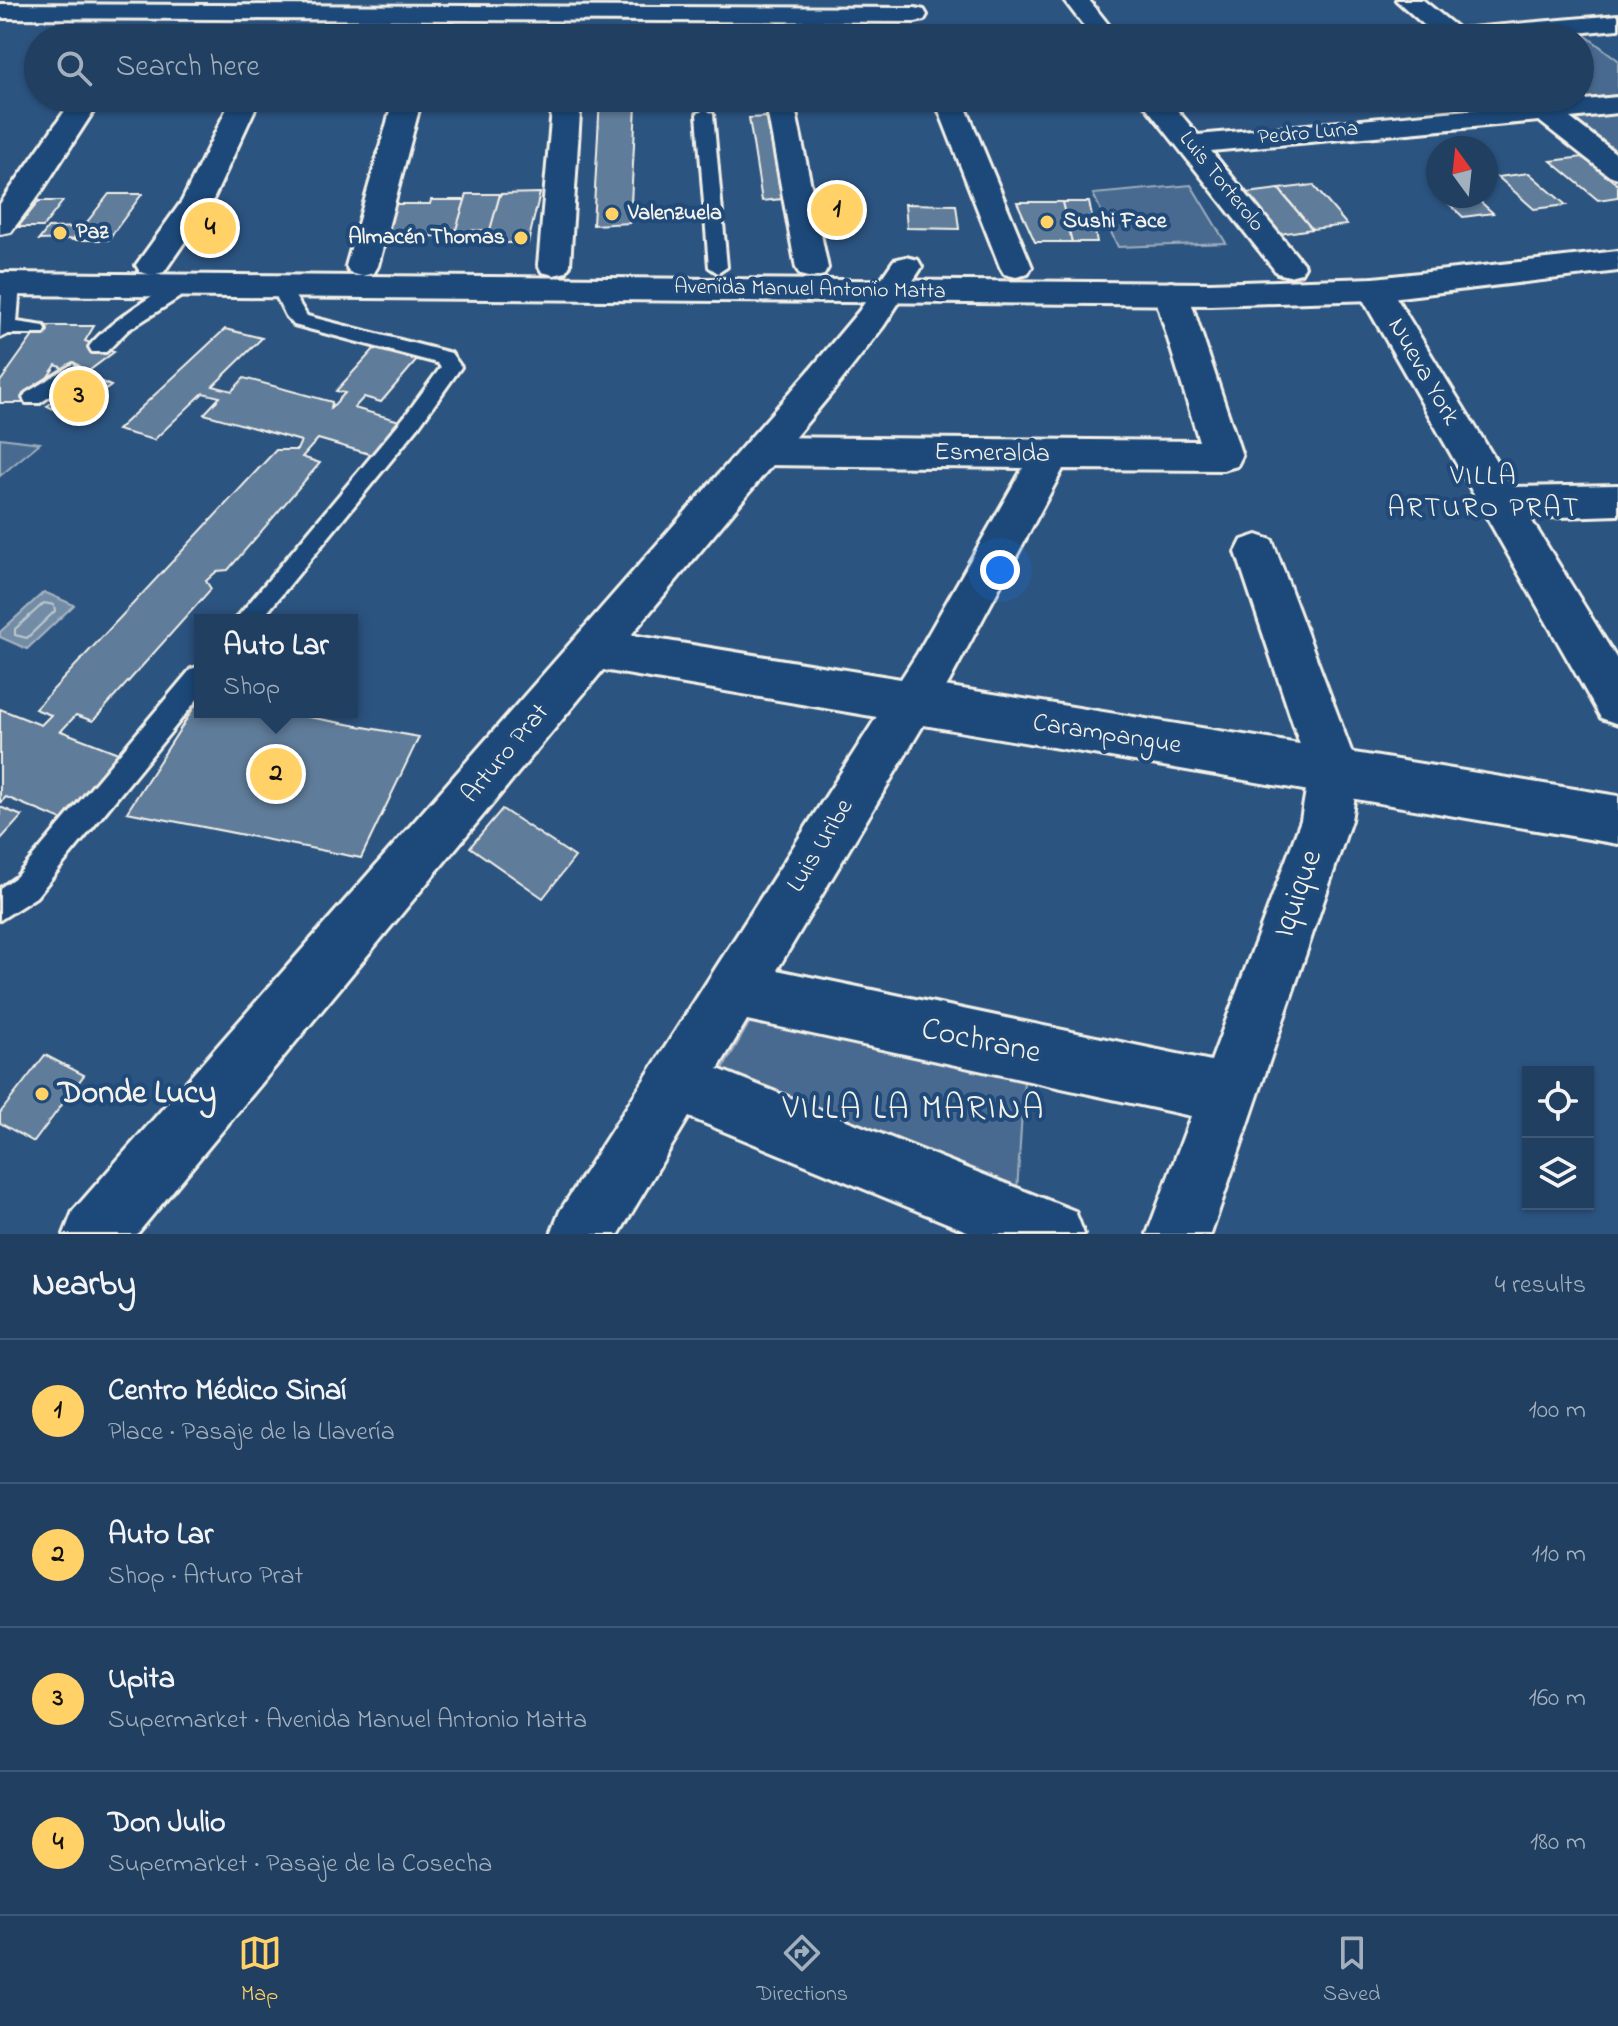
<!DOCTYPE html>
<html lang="en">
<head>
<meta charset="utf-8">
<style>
  body { margin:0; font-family:"Indie Flower",sans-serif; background:#294667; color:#f1f3f6 }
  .controls { position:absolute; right:24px; bottom:24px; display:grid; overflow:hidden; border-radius:0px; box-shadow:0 2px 6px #0004 }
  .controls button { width:72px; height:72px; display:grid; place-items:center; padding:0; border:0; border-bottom:2px solid #3e5876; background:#213f61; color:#f1f3f6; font:40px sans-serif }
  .compass { position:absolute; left:1426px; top:136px; width:72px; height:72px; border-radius:50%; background:#213f61; box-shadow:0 2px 6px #0004; rotate:345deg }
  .you { position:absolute; left:1000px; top:570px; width:28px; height:28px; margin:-20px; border:6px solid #fff; border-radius:50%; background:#1a73e8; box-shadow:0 0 0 12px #1a73e833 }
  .badge { display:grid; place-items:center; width:52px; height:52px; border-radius:50%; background:#ffd166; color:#111; font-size:26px; font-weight:700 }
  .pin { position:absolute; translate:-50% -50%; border:4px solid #fff; box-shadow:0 2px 8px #0006 }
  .popup { position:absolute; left:194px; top:614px; width:164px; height:104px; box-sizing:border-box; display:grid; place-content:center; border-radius:0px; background:#213f61; filter:drop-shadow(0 2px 6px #0005); font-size:26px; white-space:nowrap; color:#a2afbd }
  .popup b { font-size:30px; color:#f1f3f6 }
  .popup::after { content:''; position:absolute; left:50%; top:100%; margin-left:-16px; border:16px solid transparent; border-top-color:#213f61 }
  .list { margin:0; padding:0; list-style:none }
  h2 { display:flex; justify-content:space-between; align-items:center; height:104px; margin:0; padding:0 32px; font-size:34px }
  h2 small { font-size:26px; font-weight:400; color:#a2afbd }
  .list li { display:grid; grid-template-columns:52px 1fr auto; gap:24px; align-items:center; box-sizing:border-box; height:144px; padding:0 32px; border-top:2px solid #3e5876 }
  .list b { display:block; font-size:30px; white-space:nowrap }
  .list p { margin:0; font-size:26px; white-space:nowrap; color:#a2afbd }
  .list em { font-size:26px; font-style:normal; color:#a2afbd }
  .icon { flex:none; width:44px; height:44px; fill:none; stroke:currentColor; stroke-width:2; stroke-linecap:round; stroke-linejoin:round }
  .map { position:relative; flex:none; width:1618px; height:1234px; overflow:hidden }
  .search { position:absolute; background:#213f61; box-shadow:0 2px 6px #0004; left:24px; right:24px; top:24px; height:88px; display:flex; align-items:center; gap:20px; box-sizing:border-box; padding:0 28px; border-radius:44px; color:#a2afbd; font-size:30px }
  .sheet { height:680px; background:#213f61 }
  nav { display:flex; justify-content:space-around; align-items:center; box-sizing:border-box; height:112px; border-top:2px solid #3e5876; background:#213f61; font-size:22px; color:#a2afbd }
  nav a { display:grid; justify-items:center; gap:4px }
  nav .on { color:#ffd166 }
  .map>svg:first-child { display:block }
  .green { fill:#496b90; stroke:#9eaebc; stroke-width:2 }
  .water { fill:#738ca6; stroke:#a7b4c0; stroke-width:2 }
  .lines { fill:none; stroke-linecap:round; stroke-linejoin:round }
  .shore { stroke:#c0c9ce; stroke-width:2 }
  .building { fill:#5e7b9a; stroke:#f4f1e8; stroke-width:2 }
  .service-casing { stroke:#f4f1e8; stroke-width:6 }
  .minor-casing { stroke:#f4f1e8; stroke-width:6 }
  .tertiary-casing { stroke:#f4f1e8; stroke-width:6 }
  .primary-casing { stroke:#f4f1e8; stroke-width:6 }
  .service { fill:#1f4a7a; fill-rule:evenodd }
  .minor { fill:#1f4a7a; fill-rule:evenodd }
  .tertiary { fill:#1f4a7a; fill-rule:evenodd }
  .primary { fill:#1f4a7a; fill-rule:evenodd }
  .poi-dot { fill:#ffd166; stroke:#1f4a7a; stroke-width:3 }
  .labels { text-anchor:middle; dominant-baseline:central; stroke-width:8; stroke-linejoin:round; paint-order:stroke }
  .far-street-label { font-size:22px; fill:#f4f1e8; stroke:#1f4a7a }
  .far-poi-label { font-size:22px; font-weight:bold; fill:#f4f1e8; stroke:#1f4a7a; text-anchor:start }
  .street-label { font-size:26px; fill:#f4f1e8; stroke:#1f4a7a }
  .neighbourhood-label { font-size:28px; letter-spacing:2px; fill:#f4f1e8; stroke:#1f4a7a }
  .near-street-label { font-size:32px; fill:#f4f1e8; stroke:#1f4a7a }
  .near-poi-label { font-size:32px; font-weight:bold; fill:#f4f1e8; stroke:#1f4a7a; text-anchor:start }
  .near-neighbourhood-label { font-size:34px; letter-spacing:2px; fill:#f4f1e8; stroke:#1f4a7a }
</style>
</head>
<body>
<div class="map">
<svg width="1618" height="1234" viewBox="0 0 1618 1234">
  <rect width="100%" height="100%" fill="#2c5481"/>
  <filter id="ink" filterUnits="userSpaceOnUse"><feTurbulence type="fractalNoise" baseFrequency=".0125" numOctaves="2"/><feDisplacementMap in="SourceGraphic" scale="16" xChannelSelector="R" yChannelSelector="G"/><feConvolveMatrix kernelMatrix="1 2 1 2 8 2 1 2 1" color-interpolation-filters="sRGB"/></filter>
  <g filter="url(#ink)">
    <!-- green -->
    <g class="green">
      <path d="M1577 29 1618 60V95L1599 97 1618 112V162L1536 98H1580V38H1484Z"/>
      <path d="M1191 185 1226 243 1118 247 1093 194Z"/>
      <path d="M0 438 40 443 0 476Z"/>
      <path d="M752 1018 1024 1080 1016 1208 716 1081Z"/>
    </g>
    <!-- water -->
    <path class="water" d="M44 592 74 605 27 649 0 637V632Z"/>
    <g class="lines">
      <!-- shore -->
      <path class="shore" d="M44 603 54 605 55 611 27 638 15 635V629Z"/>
    </g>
    <!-- building -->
    <g class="building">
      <path d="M600 98H757L758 100 636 105 630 223 593 225Z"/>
      <path d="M767 117 782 199 762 201 749 118Z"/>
      <path d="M1583 157 1618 185V197L1598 200 1551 161Z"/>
      <path d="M1529 173 1566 205 1534 209 1498 177Z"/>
      <path d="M1313 185 1347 225 1312 229 1279 189Z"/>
      <path d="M1279 189 1285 197 1312 229 1280 234 1247 193Z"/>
      <path d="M540 193 528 243H486L500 194Z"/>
      <path d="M814 193H856V227L821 226Z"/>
      <path d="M109 194H142L108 240H73Z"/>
      <path d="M467 194H500L490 230 455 231Z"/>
      <path d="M1441 196H1474L1493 213 1463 217Z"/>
      <path d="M431 200H465L454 236 381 237 394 204H430Z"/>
      <path d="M39 201H63L43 227H18Z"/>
      <path d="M1017 202H1062L1072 242H1035Z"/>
      <path d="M1062 202H1089L1097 242H1072Z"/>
      <path d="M905 204 956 205 959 229 907 228Z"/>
      <path d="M82 227 73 239 39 240 48 228Z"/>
      <path d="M40 326H94L85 341 114 352 82 376 56 365 30 403H0V382Z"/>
      <path d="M225 329 262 338 213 386 232 391 244 378 332 402 331 408 345 393 336 391 374 349 417 360 381 402 364 397 354 408 400 421 373 455 318 439 302 457 320 463 228 570 217 571 206 581 211 589 93 721 76 715 61 731 126 756 69 823 6 797 0 803V709L41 725 51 715 35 709 276 450H297L301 441 204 414 220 397 203 393 154 440 117 430Z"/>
      <path d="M88 376 111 386 70 416 47 406Z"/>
      <path d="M200 698V712H281L419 737 361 858 127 812Z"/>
      <path d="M0 807 22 816 0 840Z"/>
      <path d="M502 809 575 857 543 898 470 847Z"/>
      <path d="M45 1055 84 1075 34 1142 0 1123V1113Z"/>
    </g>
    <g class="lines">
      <!-- service casing -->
      <g class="service-casing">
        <g id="service">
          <path d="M705 109 713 114 727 267 718 273 709 267 697 114Z"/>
          <path d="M11 278 20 284 17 322 44 326 46 330 44 334H8L0 338 2 284Z"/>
          <path d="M185 280 194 286 191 290 128 330 106 352H92L89 347C103 327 162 286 185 280Z"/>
          <path d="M280 280 286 282 307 316 451 353 461 367 419 426 261 620H235L405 416 441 367 437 363 294 325 286 316 271 286Z"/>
          <path d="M73 364 83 371 80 376 40 403H26L23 398 26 393Z"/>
          <path d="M200 666V696L36 897 0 920V888L16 877 191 669Z"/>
        </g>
      </g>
      <!-- minor casing -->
      <g class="minor-casing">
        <g id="minor">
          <path d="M1064 0H1089L1119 38H1093Z"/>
          <path d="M1396 0H1423L1459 29 1618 15V29L1523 38H1426L1432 32Z"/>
          <path d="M0 4 915 8 924 10 927 15 924 20 915 22 0 18Z"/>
          <path d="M1618 97V113L1570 118 1618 155V178L1608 175 1539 121 1211 151 1305 266 1301 273 1289 276 1277 273 1139 98H1167L1198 135 1522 105 1526 98H1544L1551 103Z"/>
          <path d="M74 98H102L43 189 11 232 0 234V204Z"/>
          <path d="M232 98H260L212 202 164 272 152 275 140 272 136 265 182 201Z"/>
          <path d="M394 98H422L378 266 374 273 362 276 350 273 346 266Z"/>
          <path d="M553 98H581L570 265 566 272 554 275 542 272 538 265Z"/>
          <path d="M765 98H793L828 268 824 275 812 278 800 275 796 268Z"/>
          <path d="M934 98H962L1032 267 1028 274 1016 277 1004 274 1000 267Z"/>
          <path d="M1374 278 1386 281 1512 487 1618 485V515L1530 518 1618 661V724L1601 718 1357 289 1362 281Z"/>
          <path d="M1171 282 1183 285 1188 293 1242 456 1237 466 1223 470 1063 469 949 682 777 970 1211 1061 1301 820 1309 772 1236 552 1242 540 1257 535 1272 540 1359 772 1351 820 1211 1234H1147L1191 1116 747 1020 718 1069 1075 1211 1084 1234H974L689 1117 619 1234H551L560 1211 917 654 1023 468 762 465 748 461 743 451 748 441 762 437 1199 441 1154 293 1159 285Z"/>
        </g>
      </g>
      <!-- tertiary casing -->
      <g class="tertiary-casing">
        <path id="tertiary" d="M906 257 918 260 922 267 883 327 834 390 631 635 1618 796V844L603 670 137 1234H64L73 1211 808 372 859 311 894 260Z"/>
      </g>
      <!-- primary casing -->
      <g class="primary-casing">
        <path id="primary" d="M1618 251V271L1374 300 1210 305 0 295V273L1210 283 1374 278Z"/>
      </g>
      <!-- service -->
      <use href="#service" class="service"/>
      <!-- minor -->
      <use href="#minor" class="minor"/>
      <!-- tertiary -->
      <use href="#tertiary" class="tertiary"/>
      <!-- primary -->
      <use href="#primary" class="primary"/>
    </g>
  </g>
  <!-- markers -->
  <g class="poi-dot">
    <circle cx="612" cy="214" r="8"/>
    <circle cx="1047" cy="222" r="8"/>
    <circle cx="60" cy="233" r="8"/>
    <circle cx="521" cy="238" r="8"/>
    <circle cx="42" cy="1094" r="8"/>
  </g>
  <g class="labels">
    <!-- far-street labels -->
    <g class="far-street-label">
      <text transform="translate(1308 134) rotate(-5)">Pedro Luna</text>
      <text transform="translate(1221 182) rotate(51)">Luis Torterolo</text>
      <text transform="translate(810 290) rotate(1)">Avenida Manuel Antonio Matta</text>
    </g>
    <!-- far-poi labels -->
    <g class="far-poi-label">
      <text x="628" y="214">Valenzuela</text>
      <text x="1063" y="222">Sushi Face</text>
      <text x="76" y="233">Paz</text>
      <text x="505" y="238" text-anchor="end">Almacén Thomas</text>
    </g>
    <!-- street labels -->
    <g class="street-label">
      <text transform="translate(1423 372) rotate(60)">Nueva York</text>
      <text transform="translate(992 454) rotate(1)">Esmeralda</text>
      <text transform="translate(1107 735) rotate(9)">Carampangue</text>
      <text transform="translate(506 754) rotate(-50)">Arturo Prat</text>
      <text transform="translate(821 846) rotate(-59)">Luis Uribe</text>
    </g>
    <!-- neighbourhood labels -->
    <g class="neighbourhood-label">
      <text x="1484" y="477">VILLA<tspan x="1484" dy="32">ARTURO PRAT</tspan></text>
    </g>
    <!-- near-street labels -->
    <g class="near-street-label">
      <text transform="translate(1299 894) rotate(-71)">Iquique</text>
      <text transform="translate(981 1042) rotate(12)">Cochrane</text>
    </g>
    <!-- near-poi labels -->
    <g class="near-poi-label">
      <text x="58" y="1094">Donde Lucy</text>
    </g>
    <!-- near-neighbourhood labels -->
    <g class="near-neighbourhood-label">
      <text x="914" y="1110">VILLA LA MARINA</text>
    </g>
  </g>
</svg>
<div class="controls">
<button><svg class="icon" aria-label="locate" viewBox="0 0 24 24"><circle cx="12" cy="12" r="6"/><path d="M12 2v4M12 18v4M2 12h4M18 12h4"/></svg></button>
<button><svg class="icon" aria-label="layers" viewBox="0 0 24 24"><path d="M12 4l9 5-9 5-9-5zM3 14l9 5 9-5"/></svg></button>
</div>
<svg class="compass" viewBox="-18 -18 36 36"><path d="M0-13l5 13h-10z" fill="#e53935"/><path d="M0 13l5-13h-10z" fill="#a2afbd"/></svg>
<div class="you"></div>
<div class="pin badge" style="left:837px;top:210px">1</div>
<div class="pin badge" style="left:276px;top:774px">2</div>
<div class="popup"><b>Auto Lar</b>Shop</div>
<div class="pin badge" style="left:79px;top:396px">3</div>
<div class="pin badge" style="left:210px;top:228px">4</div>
<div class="search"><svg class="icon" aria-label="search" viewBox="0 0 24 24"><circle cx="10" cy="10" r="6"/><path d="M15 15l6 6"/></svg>Search here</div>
</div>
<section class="sheet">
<h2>Nearby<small>4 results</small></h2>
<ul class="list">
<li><span class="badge">1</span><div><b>Centro Médico Sinaí</b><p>Place · Pasaje de la Llavería</p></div><em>100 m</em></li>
<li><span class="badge">2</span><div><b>Auto Lar</b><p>Shop · Arturo Prat</p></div><em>110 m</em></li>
<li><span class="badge">3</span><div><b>Upita</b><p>Supermarket · Avenida Manuel Antonio Matta</p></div><em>160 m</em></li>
<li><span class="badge">4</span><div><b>Don Julio</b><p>Supermarket · Pasaje de la Cosecha</p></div><em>180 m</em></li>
</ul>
</section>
<nav>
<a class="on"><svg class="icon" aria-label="map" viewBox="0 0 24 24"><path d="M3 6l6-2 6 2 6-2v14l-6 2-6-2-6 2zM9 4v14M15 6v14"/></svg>Map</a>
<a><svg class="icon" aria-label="directions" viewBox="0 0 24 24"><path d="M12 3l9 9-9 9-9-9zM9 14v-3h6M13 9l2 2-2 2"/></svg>Directions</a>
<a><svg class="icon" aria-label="saved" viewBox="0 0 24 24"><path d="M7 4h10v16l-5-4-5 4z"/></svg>Saved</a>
</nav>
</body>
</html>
